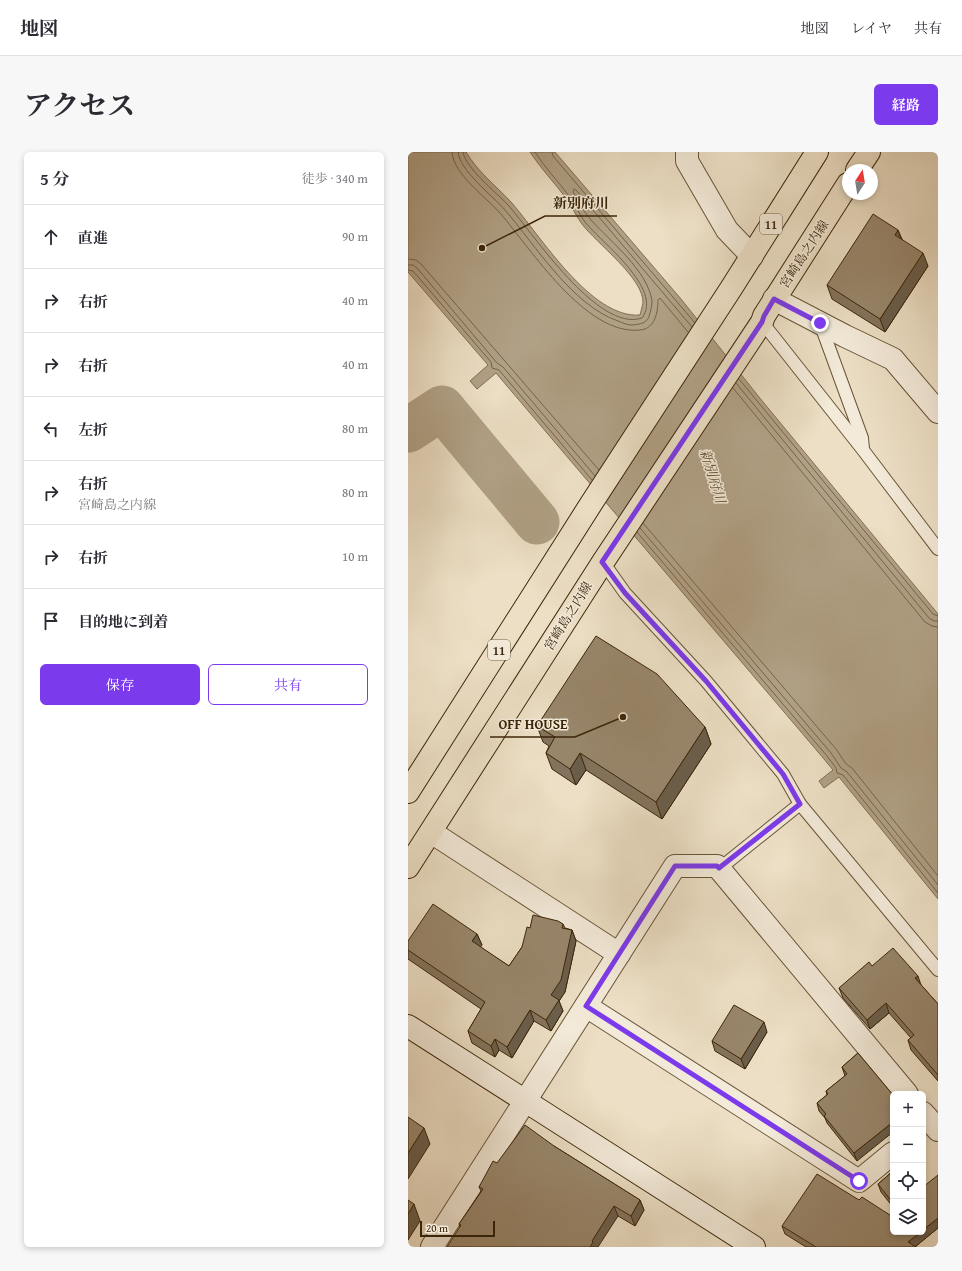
<!DOCTYPE html>
<html lang="ja">
<head>
<meta charset="utf-8">
<style>
  body { margin:0; font-family:"Gentium Book Plus","Noto Serif JP",serif; background:#f7f7f7; color:#2b2b33 }
  .controls { position:absolute; right:12px; bottom:12px; display:grid; overflow:hidden; border-radius:6px; box-shadow:0 2px 6px #0003 }
  .controls button { width:36px; height:36px; display:grid; place-items:center; padding:0; border:0; border-bottom:1px solid #e1e1e2; background:#fff; color:#2b2b33; font:20px sans-serif }
  .compass { position:absolute; left:434px; top:12px; width:36px; height:36px; border-radius:50%; background:#fff; box-shadow:0 2px 6px #0003; rotate:12deg }
  .scale { position:absolute; left:12px; bottom:10px; width:75px; box-sizing:border-box; padding-left:4px; border:2px solid #3c2609; border-top:0; font-size:11px; line-height:14px; white-space:nowrap; color:#3c2609; -webkit-text-stroke:3px #f3ead9; paint-order:stroke }
  .stop { position:absolute; width:12px; height:12px; margin:-9px; border:3px solid #7c3aed; border-radius:50%; background:#fff }
  .stop.end { background:#7c3aed; border-color:#fff; box-shadow:0 1px 4px #0008 }
  .list { margin:0; padding:0; list-style:none }
  h2 { display:flex; justify-content:space-between; align-items:center; height:52px; margin:0; padding:0 16px; font-size:17px }
  h2 small { font-size:13px; font-weight:400; color:#7c7c81 }
  .list li { display:grid; grid-template-columns:26px 1fr auto; gap:12px; align-items:center; box-sizing:border-box; height:64px; padding:0 16px; border-top:1px solid #e1e1e2 }
  .list b { display:block; font-size:15px; white-space:nowrap }
  .list p { margin:0; font-size:13px; white-space:nowrap; color:#7c7c81 }
  .list em { font-size:13px; font-style:normal; color:#7c7c81 }
  .actions { display:flex; gap:8px; padding:12px 16px }
  .actions a { flex:1; padding:9px 0; border:1px solid #7c3aed; border-radius:6px; text-align:center; font-size:14px; color:#7c3aed }
  .actions .main { background:#7c3aed; color:#fff }
  .icon { flex:none; width:22px; height:22px; fill:none; stroke:currentColor; stroke-width:2; stroke-linecap:round; stroke-linejoin:round }
  .map { position:relative; flex:none; width:530px; height:1095px; overflow:hidden; border-radius:6px }
  header { display:flex; align-items:center; gap:24px; box-sizing:border-box; height:56px; padding:0 20px; background:#fff; border-bottom:1px solid #e1e1e2 }
  header strong { font-size:19px }
  nav { display:flex; gap:22px; margin-inline-start:auto; font-size:14px }
  .intro { display:flex; align-items:center; justify-content:space-between; box-sizing:border-box; height:96px; padding:0 24px }
  h1 { margin:0; font-size:28px }
  .button { padding:10px 18px; border-radius:6px; background:#7c3aed; color:#fff; font-size:14px; font-weight:700 }
  main { display:flex; gap:24px; padding:0 24px }
  aside { flex:1; background:#fff; border-radius:6px; box-shadow:0 2px 6px #0003 }
  .map>svg:first-child { display:block }
  .water { fill:#b0a085; stroke:#826f53 }
  .lines { fill:none; stroke-linecap:round; stroke-linejoin:round }
  .shore { stroke:#766347; stroke-width:1 }
  .river { stroke:#b0a085; stroke-width:45 }
  .lane-casing { stroke:#685438; stroke-width:14 }
  .street-casing { stroke:#685438; stroke-width:24 }
  .secondary-casing { stroke:#3c2609; stroke-width:24 }
  .primary-casing { stroke:#3c2609; stroke-width:24 }
  .lane { stroke:#f3ead9; stroke-width:12 }
  .street { stroke:#f3ead9; stroke-width:22 }
  .secondary { stroke:#f3ead9; stroke-width:22 }
  .primary { stroke:#ecdfc5; stroke-width:22 }
  .wall { fill:#83735c; stroke:#3c2609 }
  .shaded-wall { fill:#6a5e4b; stroke:#3c2609 }
  .building { fill:#98866b; stroke:#3c2609 }
  .route { stroke:#7c3aed; stroke-width:5 }
  .labels { text-anchor:middle; dominant-baseline:central; stroke-width:3; stroke-linejoin:round; paint-order:stroke }
  .shield { fill:#f3ead9; stroke:#736147; stroke-width:1 }
  .shield-label { font-size:12px; font-weight:bold; fill:#3c2609 }
  .street-label { font-size:13px; fill:#3c2609; stroke:#f3ead9 }
  .water-label { font-size:14px; font-style:italic; fill:#5f4b2e; stroke:#f3ead9 }
  .leader { fill:none; stroke:#3c2609; stroke-width:1.5 }
  .callout-dot { fill:#3c2609; stroke:#f3ead9; stroke-width:1.5 }
  .callout-label { font-size:14px; text-anchor:middle; font-weight:bold; fill:#3c2609; stroke:#f3ead9; stroke-width:3; stroke-linejoin:round; paint-order:stroke }
</style>
</head>
<body>
<header>
<strong>地図</strong>
<nav><a>地図</a><a>レイヤ</a><a>共有</a></nav>
</header>
<div class="intro"><h1>アクセス</h1><a class="button">経路</a></div>
<main>
<aside>
<h2>5 分<small>徒歩 · 340 m</small></h2>
<ul class="list">
<li><svg class="icon" aria-label="ahead" viewBox="0 0 24 24"><path d="M12 20V5M6 11l6-6 6 6"/></svg><div><b>直進</b></div><em>90 m</em></li>
<li><svg class="icon" aria-label="right" viewBox="0 0 24 24"><path d="M7 20v-9h11M14 6l5 5-5 5"/></svg><div><b>右折</b></div><em>40 m</em></li>
<li><svg class="icon" aria-label="right" viewBox="0 0 24 24"><path d="M7 20v-9h11M14 6l5 5-5 5"/></svg><div><b>右折</b></div><em>40 m</em></li>
<li><svg class="icon" aria-label="left" viewBox="0 0 24 24"><path d="M17 20v-9H6M10 6l-5 5 5 5"/></svg><div><b>左折</b></div><em>80 m</em></li>
<li><svg class="icon" aria-label="right" viewBox="0 0 24 24"><path d="M7 20v-9h11M14 6l5 5-5 5"/></svg><div><b>右折</b><p>宮崎島之内線</p></div><em>80 m</em></li>
<li><svg class="icon" aria-label="right" viewBox="0 0 24 24"><path d="M7 20v-9h11M14 6l5 5-5 5"/></svg><div><b>右折</b></div><em>10 m</em></li>
<li><svg class="icon" aria-label="arrive" viewBox="0 0 24 24"><path d="M6 21V4h12l-3 4 3 4H6"/></svg><div><b>目的地に到着</b></div></li>
</ul>
<div class="actions"><a class="main">保存</a><a>共有</a></div>
</aside>
<div class="map">
<svg width="530" height="1095" viewBox="0 0 530 1095">
  <rect width="100%" height="100%" fill="#ecdfc5"/>
  <filter id="stains"><feTurbulence type="fractalNoise" baseFrequency=".005" numOctaves="4"/><feColorMatrix values="0 0 0 0 .2 0 0 0 0 .09 0 0 0 0 .02 0 0 0 .5 -.17"/></filter>
  <radialGradient id="worn" r=".72"><stop offset=".6" stop-color="#630" stop-opacity="0"/><stop offset="1" stop-color="#630" stop-opacity=".3"/></radialGradient>
  <!-- water -->
  <path class="water" d="M0 0H58C70 20 87 33 103 50 132 83 183 167 232 163 233 159 234 155 235 151 236 126 188 91 174 72 168 64 164 55 158 46 146 30 133 17 122 0H147L273 147 351 245 530 462V747L431 625 416 636 411 629 425 618 416 607 88 221 69 237 62 229 80 213 0 120Z"/>
  <g class="lines">
    <!-- shore -->
    <g class="shore">
      <path d="M44 0C45 22 78 45 92 61 123 97 178 184 232 178 247 177 250 160 250 148L252 146 280 180"/>
      <path d="M50 0C51 18 85 44 97 58 128 94 164 153 210 169 215 171 219 173 224 173 234 172 240 171 242 161 243 157 244 153 244 149 240 119 202 89 183 68 176 60 170 49 165 40L166 37 168 38 284 175"/>
      <path d="M55 0C57 16 89 41 100 53 125 81 190 181 234 166 256 137 193 90 177 70 171 62 167 52 161 44 150 29 137 16 127 0"/>
      <path d="M144 0 145 4 287 171"/>
      <path d="M0 107 8 108 13 112 191 318"/>
      <path d="M0 113H5L9 116 89 211 95 215 187 324"/>
      <path d="M0 118 5 119 83 210 84 216 91 218 184 328"/>
      <path d="M331 227 525 462 530 464"/>
      <path d="M328 231 521 466 526 469H530"/>
      <path d="M325 236 517 470 524 474 530 475"/>
      <path d="M235 371 428 597 438 612 444 616 530 724"/>
      <path d="M232 376 423 601 433 616 439 620 530 733"/>
      <path d="M229 380 419 604 428 616 429 621 435 623 530 741"/>
    </g>
    <!-- river -->
    <path class="river" d="M0 278 34 256 129 370"/>
    <!-- lane casing -->
    <g class="lane-casing">
      <g id="lane">
        <path d="M354 170 455 298 530 397"/>
        <path d="M412 171 454 286 455 297"/>
        <path d="M195 410 217 441 298 529 375 622 392 652 530 818"/>
        <path d="M311 717 392 652"/>
      </g>
    </g>
    <!-- street casing -->
    <g class="street-casing">
      <g id="street">
        <path d="M279 0V9L319 78 344 104"/>
        <path d="M366 147 437 184 485 207 530 260"/>
        <path d="M23 680 211 802"/>
        <path d="M178 854 451 1029 485 1001"/>
        <path d="M515 961 530 978"/>
        <path d="M24 1095 267 714H309L499 942"/>
      </g>
    </g>
    <!-- secondary casing -->
    <g class="secondary-casing">
      <path id="secondary" d="M0 874 346 1095"/>
    </g>
    <!-- primary casing -->
    <g class="primary-casing">
      <g id="primary">
        <path d="M449 18 461 0"/>
        <path d="M0 640 181 355 324 135 409 0"/>
        <path d="M0 715 195 410 354 170 356 164 440 32"/>
      </g>
    </g>
    <!-- lane -->
    <use href="#lane" class="lane"/>
    <!-- street -->
    <use href="#street" class="street"/>
    <!-- secondary -->
    <use href="#secondary" class="secondary"/>
    <!-- primary -->
    <use href="#primary" class="primary"/>
  </g>
  <!-- wall -->
  <g class="wall">
    <path d="M490 78 494 87 520 114 477 180 424 147 419 133Z"/>
    <path d="M129 574 297 575 303 592 254 667 178 618 168 633 144 617 138 601 141 594 135 590Z"/>
    <path d="M155 772 157 776 164 778 168 789 157 840 151 849 155 859 143 879 126 869 104 906 91 898 87 905 64 891 60 879 73 857 0 807V789L69 782 74 793 72 795 101 814 114 795 122 776Z"/>
    <path d="M464 814 513 833 530 852V929L503 898 500 888 503 886 481 861 462 877 435 846 431 836Z"/>
    <path d="M359 880 337 917 307 899 304 889Z"/>
    <path d="M450 901 449 1009 419 971 417 966 411 959 409 951 419 943 418 939 437 924 434 915Z"/>
    <path d="M146 994 232 1048 236 1058 227 1074 210 1064 52 1075 51 1072 73 1039 71 1035 89 1011Z"/>
    <path d="M485 1019V1055L473 1040 470 1032Z"/>
    <path d="M530 1023V1076L508 1094V1095H398L377 1082 374 1074 485 1080H515Z"/>
  </g>
  <!-- shaded-wall -->
  <g class="shaded-wall">
    <path d="M490 78 495 92 487 83Z"/>
    <path d="M515 101 520 114 477 180 472 167Z"/>
    <path d="M297 575 303 592 254 667 248 650Z"/>
    <path d="M172 601 178 618 168 633 162 617Z"/>
    <path d="M164 778 168 789 157 840 151 849 155 859 143 879 138 868 143 843Z"/>
    <path d="M69 782 74 793 68 801 64 789Z"/>
    <path d="M510 824 513 833 507 826Z"/>
    <path d="M478 851 481 861 462 877 459 868Z"/>
    <path d="M122 858 126 869 104 906 99 895Z"/>
    <path d="M356 870 359 880 337 917 333 907Z"/>
    <path d="M87 887 91 898 87 905 83 894Z"/>
    <path d="M485 970V980L449 1009 446 1001Z"/>
    <path d="M16 976 22 992 0 1027V1001Z"/>
    <path d="M232 1048 236 1058 227 1074 223 1064Z"/>
    <path d="M6 1052 12 1069 0 1088V1062Z"/>
    <path d="M206 1054 210 1064 190 1095H182L184 1089Z"/>
    <path d="M530 1066V1076L507 1095 500 1090 513 1080H515V1078Z"/>
  </g>
  <!-- building -->
  <g class="building">
    <path d="M465 62 490 78 487 83 515 101 472 167 419 133Z"/>
    <path d="M188 484 249 522 297 575 248 650 172 601 162 617 138 601 147 585 129 574Z"/>
    <path d="M25 752 69 782 64 789 101 814 114 795 119 775 122 776 125 763 150 769 155 772 154 776 164 778 153 828 143 843 151 848 138 868 122 858 99 895 87 887 83 894 60 879 77 850 0 798V789Z"/>
    <path d="M485 796 510 824 507 826 530 852V923L500 888 506 883 478 851 459 868 431 836 461 810 464 814Z"/>
    <path d="M326 853 356 870 333 907 304 889Z"/>
    <path d="M450 901 485 943V957L483 959 485 962V970L446 1001 416 964 418 962 409 951 420 942 418 939 439 922 434 915Z"/>
    <path d="M0 965 16 976 0 1001Z"/>
    <path d="M117 973 146 994 232 1048 223 1064 206 1054 184 1089 185 1090 182 1095H39L53 1073 51 1072 75 1037 71 1035 85 1009 89 1011Z"/>
    <path d="M485 1019V1051L470 1032Z"/>
    <path d="M409 1022 451 1048 454 1045 485 1065V1080H513L500 1090 508 1095H408L374 1074Z"/>
    <path d="M530 1023V1066L515 1078V1035Z"/>
    <path d="M0 1048 6 1052 0 1062Z"/>
  </g>
  <g class="lines">
    <!-- route -->
    <path class="route" d="M412 171 366 147 356 164 354 170 194 410 217 441 298 529 375 622 392 652 311 716 309 714H267L178 854 451 1029"/>
  </g>
  <g class="labels">
    <!-- shield labels -->
    <g class="shield">
      <rect x="352" y="62" width="22" height="20" rx="3"/>
      <rect x="80" y="488" width="22" height="20" rx="3"/>
    </g>
    <g class="shield-label">
      <text x="363" y="72">11</text>
      <text x="91" y="498">11</text>
    </g>
    <!-- street labels -->
    <g class="street-label">
      <text transform="translate(396 102) rotate(-57)">宮崎島之内線</text>
      <text transform="translate(160 464) rotate(-58)">宮崎島之内線</text>
    </g>
    <!-- water labels -->
    <g class="water-label">
      <text transform="translate(305 324) rotate(73)">新別府川</text>
    </g>
  </g>
  <!-- callouts -->
  <path class="leader" d="M74 96L137 64H209M215 565L167 585H82"/>
  <g class="callout-dot">
    <circle cx="74" cy="96" r="4"/>
    <circle cx="215" cy="565" r="4"/>
  </g>
  <g class="callout-label">
    <text x="173" y="56">新別府川</text>
    <text x="125" y="577">OFF HOUSE</text>
  </g>
  <rect width="100%" height="100%" filter="url(#stains)"/>
  <rect width="100%" height="100%" fill="url(#worn)"/>
</svg>
<div class="controls">
<button>+</button>
<button>−</button>
<button><svg class="icon" aria-label="locate" viewBox="0 0 24 24"><circle cx="12" cy="12" r="6"/><path d="M12 2v4M12 18v4M2 12h4M18 12h4"/></svg></button>
<button><svg class="icon" aria-label="layers" viewBox="0 0 24 24"><path d="M12 4l9 5-9 5-9-5zM3 14l9 5 9-5"/></svg></button>
</div>
<svg class="compass" viewBox="-18 -18 36 36"><path d="M0-13l5 13h-10z" fill="#e53935"/><path d="M0 13l5-13h-10z" fill="#7c7c81"/></svg>
<div class="scale">20 m</div>
<div class="stop" style="left:451px;top:1029px"></div>
<div class="stop end" style="left:412px;top:171px"></div>
</div>
</main>
</body>
</html>
